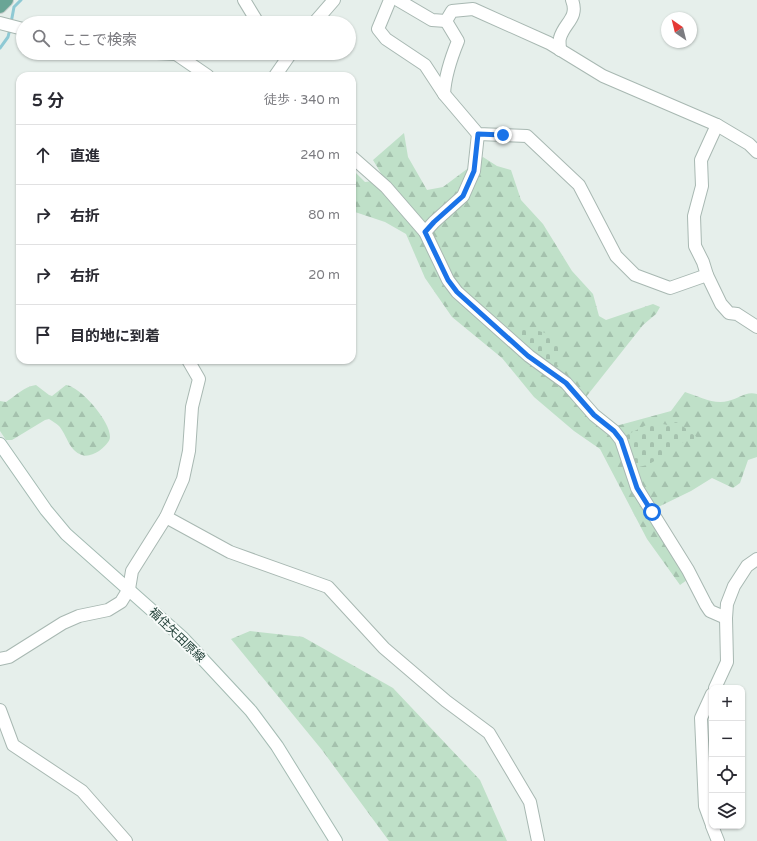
<!DOCTYPE html>
<html lang="ja">
<head>
<meta charset="utf-8">
<style>
  body { margin:0; font-family:"Varela Round","Noto Sans JP",sans-serif; background:#f2f2f3; color:#2b2b33 }
  .controls { position:absolute; right:12px; bottom:12px; display:grid; overflow:hidden; border-radius:8px; box-shadow:0 1px 3px #0004 }
  .controls button { width:36px; height:36px; display:grid; place-items:center; padding:0; border:0; border-bottom:1px solid #e1e1e2; background:#fff; color:#2b2b33; font:20px sans-serif }
  .compass { position:absolute; left:661px; top:12px; width:36px; height:36px; border-radius:50%; background:#fff; box-shadow:0 1px 3px #0004; rotate:325deg }
  .stop { position:absolute; width:12px; height:12px; margin:-9px; border:3px solid #1a73e8; border-radius:50%; background:#fff }
  .stop.end { background:#1a73e8; border-color:#fff; box-shadow:0 1px 4px #0008 }
  .list { margin:0; padding:0; list-style:none }
  h2 { display:flex; justify-content:space-between; align-items:center; height:52px; margin:0; padding:0 16px; font-size:17px }
  h2 small { font-size:13px; font-weight:400; color:#7c7c81 }
  .list li { display:grid; grid-template-columns:26px 1fr auto; gap:12px; align-items:center; box-sizing:border-box; height:60px; padding:0 16px; border-top:1px solid #e1e1e2 }
  .list b { display:block; font-size:15px; white-space:nowrap }
  .list em { font-size:13px; font-style:normal; color:#7c7c81 }
  .icon { flex:none; width:22px; height:22px; fill:none; stroke:currentColor; stroke-width:2; stroke-linecap:round; stroke-linejoin:round }
  .map { position:relative; flex:none; width:757px; height:841px; overflow:hidden }
  .search { position:absolute; background:#fff; box-shadow:0 1px 3px #0004; left:16px; top:16px; width:340px; height:44px; display:flex; align-items:center; gap:10px; box-sizing:border-box; padding:0 14px; border-radius:22px; color:#7c7c81; font-size:15px }
  .panel { position:absolute; background:#fff; box-shadow:0 1px 3px #0004; left:16px; top:72px; width:340px; height:292px; border-radius:12px }
  .map>svg:first-child { display:block }
  .forest { fill:url(#forest-firs) }
  .cemetery { fill:url(#cemetery-stones) }
  .lines { fill:none; stroke-linecap:round; stroke-linejoin:round }
  .stream { stroke:#8ec9d4; stroke-width:3 }
  .street-casing { stroke:#a8b8b2; stroke-width:14 }
  .secondary-casing { stroke:#a4bbb3; stroke-width:14 }
  .primary-casing { stroke:#c2cac8; stroke-width:14 }
  .street { stroke:#fff; stroke-width:12 }
  .secondary { stroke:#fff; stroke-width:12 }
  .primary { stroke:#6aa596; stroke-width:12 }
  .route { stroke:#1a73e8; stroke-width:5 }
  .labels { text-anchor:middle; dominant-baseline:central; stroke-width:4; stroke-linejoin:round; paint-order:stroke }
  .street-label { font-size:12px; fill:#24423a; stroke:#f7fbf9 }
</style>
</head>
<body>
<div class="map">
<svg width="757" height="841" viewBox="0 0 757 841">
  <defs>
    <pattern id="forest-firs" width="22" height="20" patternUnits="userSpaceOnUse"><rect width="22" height="20" fill="#bfe0c8"/><path d="M5 1l3.5 6h-7zM16 11l3.5 6h-7z" fill="#a4c1ad"/></pattern>
    <pattern id="cemetery-stones" width="16" height="16" patternUnits="userSpaceOnUse"><rect width="16" height="16" fill="#bfe0c8"/><path d="M2 7V4a2 2 0 0 1 4 0v3zM10 15v-3a2 2 0 0 1 4 0v3z" fill="#a4c1ad"/></pattern>
  </defs>
  <rect width="100%" height="100%" fill="#e6efeb"/>
  <!-- forest -->
  <g class="forest">
    <path d="M404 133 408 157 427 190 443 187 483 157 497 166 511 170 521 200 543 224 572 271 593 294 599 316 606 320 653 304 660 307 656 314 643 325 582 402 605 429 671 411 685 392C698 396 714 405 728 401 739 399 745 391 757 394V457L748 460 740 483 733 488 712 478 691 491 650 511 687 580 680 585 647 539 600 449 574 431 534 397 502 358 452 317 425 278 406 234 385 222 352 211V169L365 182 373 181 382 175 373 160Z"/>
    <path d="M36 385 49 395 52 396 66 385C80 386 111 422 110 437 110 442 103 448 99 451 94 454 87 457 82 455 69 451 67 435 59 426 56 423 52 421 49 419L45 420 12 440H6L0 431V401L6 402C17 395 23 387 36 385Z"/>
    <path d="M250 631 303 637 393 688 480 780 507 841H389L322 750 231 639Z"/>
  </g>
  <!-- cemetery -->
  <g class="cemetery">
    <path d="M519 330C535 329 550 332 562 343L563 347 555 370 512 335Z"/>
    <path d="M652 422 668 425 676 422 680 424 699 439C684 436 663 456 651 463 647 465 643 466 639 467L633 462 623 437Z"/>
  </g>
  <g class="lines">
    <!-- stream -->
    <g class="stream">
      <path d="M11 23 14 7 21 0"/>
      <path d="M0 48 8 37 10 29"/>
    </g>
    <!-- street casing -->
    <g class="street-casing">
      <g id="street">
        <path d="M244 0 258 23"/>
        <path d="M390 0 378 29 386 39 425 65 444 94 478 134 527 136 579 185 616 256 635 275 670 288 707 275"/>
        <path d="M398 0 432 20 446 21 452 11 473 9 549 43 603 76 717 125 749 144 757 152"/>
        <path d="M0 23 23 29"/>
        <path d="M314 23 334 0"/>
        <path d="M560 50C560 47 559 41 560 38 564 23 579 18 572 0"/>
        <path d="M157 53 176 54 208 76"/>
        <path d="M275 76 291 53"/>
        <path d="M444 94C445 76 451 58 458 41L446 21"/>
        <path d="M717 125 701 160 702 186 694 216 695 246 703 262 707 275 721 304 729 313 737 314 757 327"/>
        <path d="M352 157 386 187 425 232 448 280 457 292 529 356 566 383 594 415 614 431 621 440 637 488 688 570 706 605 710 611 726 618"/>
        <path d="M425 232 434 222 463 196 474 171 478 134"/>
        <path d="M166 517 230 552 328 587 384 648 446 701 489 733 530 802 538 841"/>
        <path d="M0 659 9 657 63 623 79 616 108 610 121 602 129 589 132 571 166 517 183 479 189 451 192 407 199 379 188 360"/>
        <path d="M715 688 727 662 726 618 727 604 734 586 747 566 757 559"/>
        <path d="M712 694 701 718 705 806 712 825"/>
        <path d="M0 710 13 745 82 791 126 841"/>
        <path d="M712 826 718 841"/>
      </g>
    </g>
    <!-- secondary casing -->
    <g class="secondary-casing">
      <path id="secondary" d="M0 444 46 510 66 534 183 638 251 711 277 746 336 841"/>
    </g>
    <!-- primary casing -->
    <g class="primary-casing">
      <path id="primary" d="M0 7 7 0"/>
    </g>
    <!-- street -->
    <use href="#street" class="street"/>
    <!-- secondary -->
    <use href="#secondary" class="secondary"/>
    <!-- primary -->
    <use href="#primary" class="primary"/>
  </g>
  <g class="lines">
    <!-- route -->
    <path class="route" d="M503 135 478 134 474 171 463 196 434 222 425 232 448 280 457 292 528 356 566 383 594 415 614 431 621 440 637 488 652 512"/>
  </g>
  <g class="labels">
    <!-- street labels -->
    <g class="street-label">
      <text transform="translate(177 635) rotate(44)">福住矢田原線</text>
    </g>
  </g>
</svg>
<div class="controls">
<button>+</button>
<button>−</button>
<button><svg class="icon" aria-label="locate" viewBox="0 0 24 24"><circle cx="12" cy="12" r="6"/><path d="M12 2v4M12 18v4M2 12h4M18 12h4"/></svg></button>
<button><svg class="icon" aria-label="layers" viewBox="0 0 24 24"><path d="M12 4l9 5-9 5-9-5zM3 14l9 5 9-5"/></svg></button>
</div>
<svg class="compass" viewBox="-18 -18 36 36"><path d="M0-13l5 13h-10z" fill="#e53935"/><path d="M0 13l5-13h-10z" fill="#7c7c81"/></svg>
<div class="stop" style="left:652px;top:512px"></div>
<div class="stop end" style="left:503px;top:135px"></div>
<div class="search"><svg class="icon" aria-label="search" viewBox="0 0 24 24"><circle cx="10" cy="10" r="6"/><path d="M15 15l6 6"/></svg>ここで検索</div>
<section class="panel">
<h2>5 分<small>徒歩 · 340 m</small></h2>
<ul class="list">
<li><svg class="icon" aria-label="ahead" viewBox="0 0 24 24"><path d="M12 20V5M6 11l6-6 6 6"/></svg><div><b>直進</b></div><em>240 m</em></li>
<li><svg class="icon" aria-label="right" viewBox="0 0 24 24"><path d="M7 20v-9h11M14 6l5 5-5 5"/></svg><div><b>右折</b></div><em>80 m</em></li>
<li><svg class="icon" aria-label="right" viewBox="0 0 24 24"><path d="M7 20v-9h11M14 6l5 5-5 5"/></svg><div><b>右折</b></div><em>20 m</em></li>
<li><svg class="icon" aria-label="arrive" viewBox="0 0 24 24"><path d="M6 21V4h12l-3 4 3 4H6"/></svg><div><b>目的地に到着</b></div></li>
</ul>
</section>
</div>
</body>
</html>
